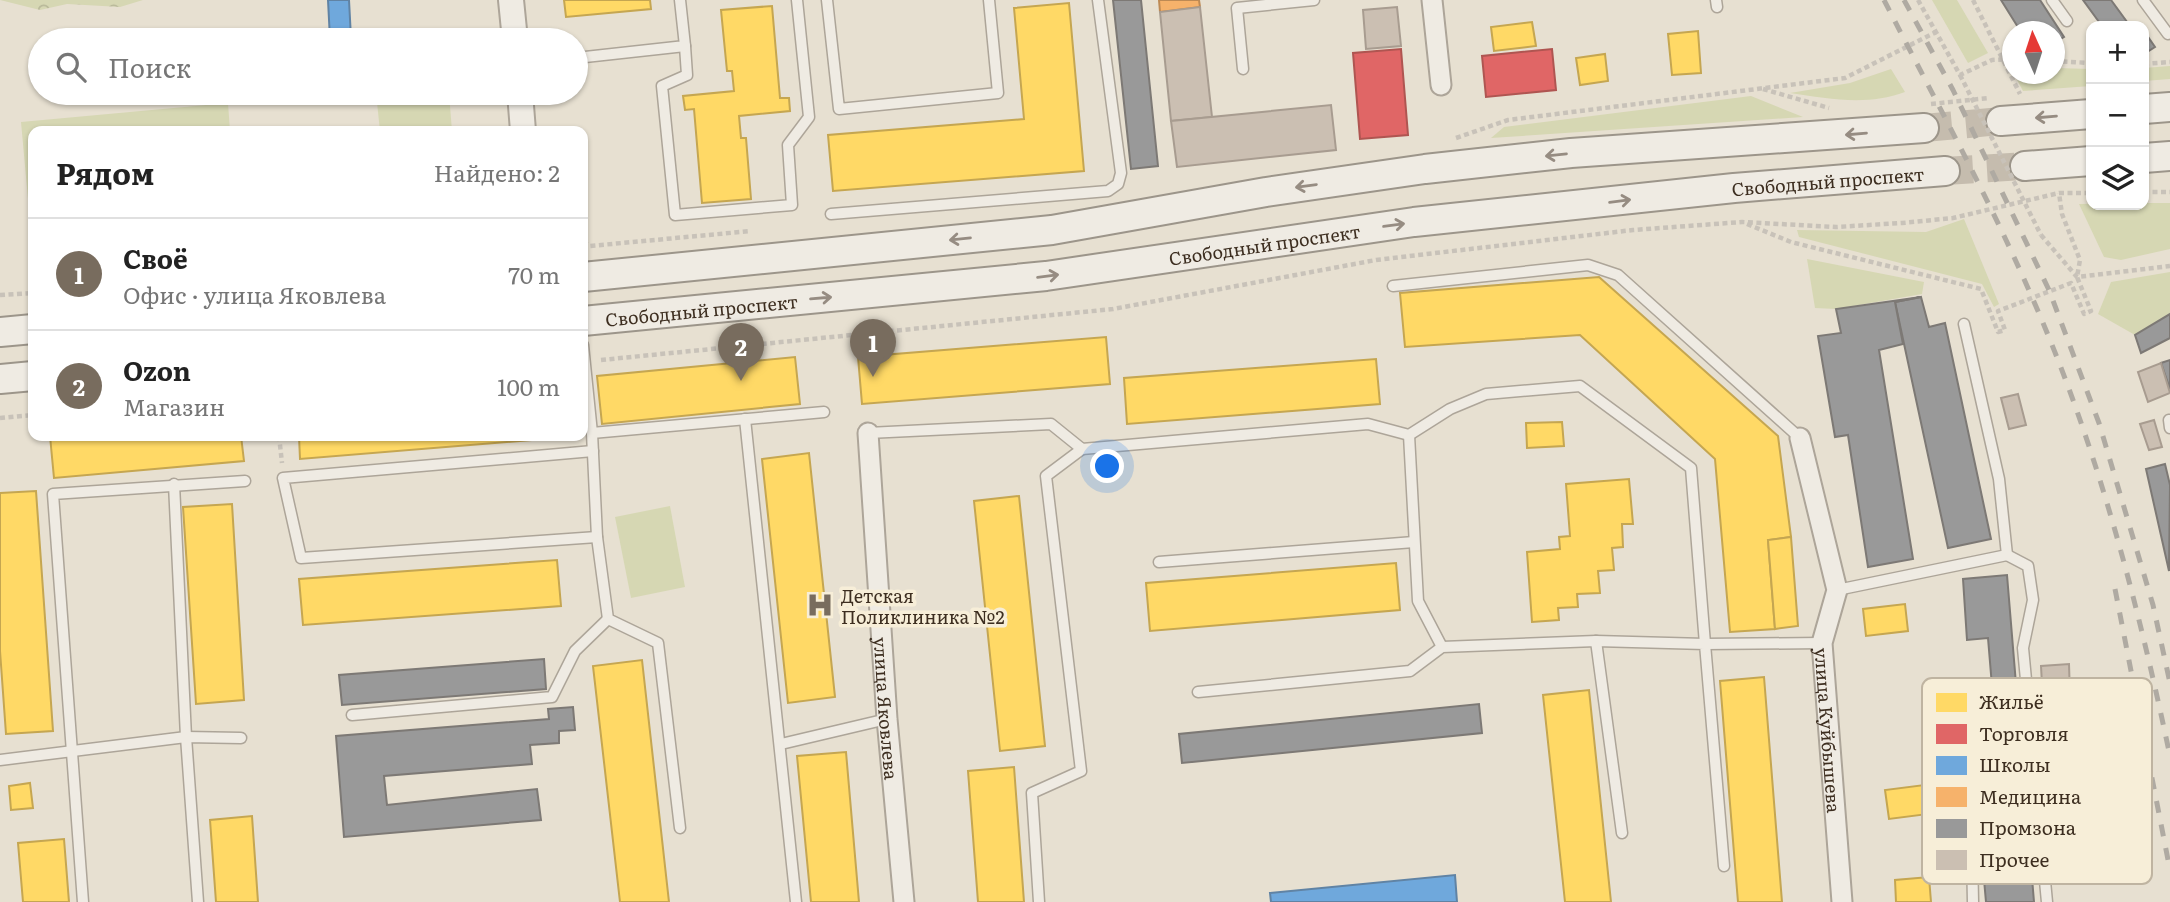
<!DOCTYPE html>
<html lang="ru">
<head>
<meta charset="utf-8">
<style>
  body { margin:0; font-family:Literata,serif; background:#f2f2f2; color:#222 }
  .controls { position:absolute; right:21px; top:21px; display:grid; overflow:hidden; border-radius:14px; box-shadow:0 2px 5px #0004 }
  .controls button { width:63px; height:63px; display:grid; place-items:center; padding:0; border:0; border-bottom:2px solid #e0e0e0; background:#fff; color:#222; font:35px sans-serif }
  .compass { position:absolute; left:2002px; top:21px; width:63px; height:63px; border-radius:50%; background:#fff; box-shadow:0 2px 5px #0004; rotate:357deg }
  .you { position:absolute; left:1108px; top:467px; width:24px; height:24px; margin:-18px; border:5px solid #fff; border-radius:50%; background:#1a73e8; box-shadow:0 0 0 10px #1a73e833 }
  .badge { display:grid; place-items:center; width:46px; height:46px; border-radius:50%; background:#786c5e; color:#fff; font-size:23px; font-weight:700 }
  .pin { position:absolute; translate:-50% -58px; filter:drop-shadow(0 2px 4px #0008) }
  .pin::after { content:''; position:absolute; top:37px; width:24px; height:21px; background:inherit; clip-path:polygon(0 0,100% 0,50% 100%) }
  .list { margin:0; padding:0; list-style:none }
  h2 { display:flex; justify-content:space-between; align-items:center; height:91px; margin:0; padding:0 28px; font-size:30px }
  h2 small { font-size:23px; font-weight:400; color:#767676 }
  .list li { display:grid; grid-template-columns:46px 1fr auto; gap:21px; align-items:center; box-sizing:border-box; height:112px; padding:0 28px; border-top:2px solid #e0e0e0 }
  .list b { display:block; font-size:26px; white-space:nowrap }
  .list p { margin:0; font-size:23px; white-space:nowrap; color:#767676 }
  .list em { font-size:23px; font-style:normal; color:#767676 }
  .icon { flex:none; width:38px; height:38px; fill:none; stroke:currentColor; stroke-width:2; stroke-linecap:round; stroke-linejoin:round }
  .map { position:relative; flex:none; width:2170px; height:902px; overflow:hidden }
  .search { position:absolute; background:#fff; box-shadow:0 2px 5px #0004; left:28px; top:28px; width:560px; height:77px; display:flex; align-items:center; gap:18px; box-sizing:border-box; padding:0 24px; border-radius:38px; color:#767676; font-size:26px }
  .panel { position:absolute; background:#fff; box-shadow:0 2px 5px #0004; left:28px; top:126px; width:560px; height:315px; border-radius:14px }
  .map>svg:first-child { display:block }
  .green { fill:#d6d7b3 }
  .forest { fill:url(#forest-crowns) }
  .homes { fill:#ffd966; stroke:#c5a651; stroke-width:2 }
  .shops { fill:#e06666; stroke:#af5551; stroke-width:2 }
  .schools { fill:#6fa8dc; stroke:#6083a4; stroke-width:2 }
  .health { fill:#f6b26b; stroke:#be8a54; stroke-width:2 }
  .industry { fill:#999; stroke:#7d7975; stroke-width:2 }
  .building { fill:#cbbfb2; stroke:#a89c90; stroke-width:2 }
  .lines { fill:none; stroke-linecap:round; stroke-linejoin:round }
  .secondary-tunnel { stroke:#c5bcae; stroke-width:28; stroke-dasharray:28 14; stroke-linecap:butt }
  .service-casing { stroke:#ada599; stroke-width:13 }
  .minor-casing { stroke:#ada599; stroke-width:23 }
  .tertiary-casing { stroke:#ada599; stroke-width:28 }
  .secondary-casing { stroke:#9c958a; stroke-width:32 }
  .path { stroke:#c8c2b9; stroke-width:4.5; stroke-dasharray:5 3.5; stroke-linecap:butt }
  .service { stroke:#efebe3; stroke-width:10 }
  .minor { stroke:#efebe3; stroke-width:19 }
  .tertiary { stroke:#efebe3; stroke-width:24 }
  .secondary { stroke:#efebe3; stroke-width:28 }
  .rail { stroke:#afaaa2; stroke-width:5; stroke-dasharray:12 12; stroke-linecap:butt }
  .path-bridge { stroke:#c8c2b9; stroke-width:4.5; stroke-dasharray:5 3.5; stroke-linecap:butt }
  .oneway { stroke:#968c82 }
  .labels { text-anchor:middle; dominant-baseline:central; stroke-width:7; stroke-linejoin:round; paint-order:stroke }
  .street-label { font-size:18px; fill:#3d2e20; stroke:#f7eed8 }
  .poi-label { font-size:18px; fill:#3d2e20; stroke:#f7eed8; text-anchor:start }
  .key { fill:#f7eed8; stroke:#bfb4a1; stroke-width:2 }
  .key-label { font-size:19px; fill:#3d2e20 }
</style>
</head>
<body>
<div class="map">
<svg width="2170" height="902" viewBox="0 0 2170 902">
  <defs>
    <pattern id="forest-crowns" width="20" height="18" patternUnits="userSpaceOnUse" patternTransform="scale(1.75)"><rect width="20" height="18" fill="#d6d7b3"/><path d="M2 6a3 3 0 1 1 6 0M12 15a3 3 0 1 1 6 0" fill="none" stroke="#b9b99a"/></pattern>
  </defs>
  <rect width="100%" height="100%" fill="#e7e0d1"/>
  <!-- green -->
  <g class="green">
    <path d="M1932 0H1957L1988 53 1968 63Z"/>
    <path d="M2170 66V79L2144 81V68Z"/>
    <path d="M2055 68 2091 69V86L2023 91 2014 74H2054Z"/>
    <path d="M1891 69 1905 92C1868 106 1829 99 1790 93L1850 83Z"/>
    <path d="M376 93H449L452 131H380Z"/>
    <path d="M1751 96 1803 117 1491 138 1504 127Z"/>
    <path d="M228 103 230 131H33V254L21 122Z"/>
    <path d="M2144 203H2170V249L2121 260 2104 257 2079 204Z"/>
    <path d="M1964 219 1999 304 1994 307 1982 284 1799 237 1797 230 1926 232Z"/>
    <path d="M1807 259 1924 282 1922 294 1836 309 1815 308Z"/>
    <path d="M2170 272V314L2135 335 2098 314 2111 282Z"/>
    <path d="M670 506 685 587 631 598 615 517Z"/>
  </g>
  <!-- forest -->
  <path class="forest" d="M0 0H143L120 7 67 4 40 10Z"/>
  <!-- homes -->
  <g class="homes">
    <path d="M564 0H650L651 9 566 17Z"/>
    <path d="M1069 3 1084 171 833 191 828 135 1024 119 1014 8Z"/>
    <path d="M772 6 780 98H789L790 111 739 116 741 138H746L751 199 702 203 694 109 685 110 683 96 734 91 732 71H727L721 10Z"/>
    <path d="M1532 22 1536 46 1494 51 1491 27Z"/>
    <path d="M1698 31 1701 73 1672 75 1668 34Z"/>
    <path d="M1605 54 1608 81 1580 85 1576 58Z"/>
    <path d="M1599 277 1778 436 1791 537 1768 540 1775 629 1730 632 1715 459 1580 335 1405 347 1400 293Z"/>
    <path d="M1106 337 1110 384 862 404 858 357Z"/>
    <path d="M795 357 800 404 602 424 597 376Z"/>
    <path d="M1376 359 1380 404 1127 424 1124 378Z"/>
    <path d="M1562 422 1564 446 1527 448 1526 423Z"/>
    <path d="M50 436H241L244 461 54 478Z"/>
    <path d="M299 436H543V439L300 459Z"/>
    <path d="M809 453 835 697 788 703 762 459Z"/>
    <path d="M1629 479 1633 524H1622L1623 547 1612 548 1614 570 1598 571 1600 593 1577 594 1578 607 1558 608 1559 620 1532 622 1527 552 1560 549 1559 537 1570 536 1566 484Z"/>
    <path d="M36 491 53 731 6 734 0 651V493Z"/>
    <path d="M1019 496 1045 746 1000 751 974 501Z"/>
    <path d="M232 504 244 700 196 704 183 507Z"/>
    <path d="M1791 537 1798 626 1775 629 1768 540Z"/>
    <path d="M557 560 561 606 303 625 299 579Z"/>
    <path d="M1396 563 1400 610 1150 631 1146 583Z"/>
    <path d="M1905 604 1908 631 1866 636 1863 609Z"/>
    <path d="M642 660 669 902H620L593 666Z"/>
    <path d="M1764 677 1782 902H1738L1720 681Z"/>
    <path d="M1589 690 1611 902H1565L1543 695Z"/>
    <path d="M846 752 859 902H811L797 756Z"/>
    <path d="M1014 767 1024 902H978L968 771Z"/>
    <path d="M30 783 33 808 11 810 9 786Z"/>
    <path d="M1932 784 1936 813 1889 819 1885 790Z"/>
    <path d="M252 816 258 902H216L210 820Z"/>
    <path d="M64 839 69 902H23L18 843Z"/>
    <path d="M1929 877 1931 902H1896L1895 880Z"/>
  </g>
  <!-- shops -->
  <g class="shops">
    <path d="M1401 49 1408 135 1360 139 1353 53Z"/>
    <path d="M1552 49 1556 90 1486 97 1482 56Z"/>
  </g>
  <!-- schools -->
  <g class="schools">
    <path d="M328 0H349L351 38 330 39Z"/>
    <path d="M1455 875 1457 902H1271L1270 893Z"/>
  </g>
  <!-- health -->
  <path class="health" d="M1159 0H1199L1200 7 1160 12Z"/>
  <!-- industry -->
  <g class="industry">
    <path d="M1113 0H1141L1158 166 1131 169Z"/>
    <path d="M2001 0H2040L2064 37 2054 43V32H2021Z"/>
    <path d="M2083 0H2111L2130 26H2102Z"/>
    <path d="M2144 31 2155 47 2144 54Z"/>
    <path d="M1921 297 1929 327 1945 323 1991 539 1948 548 1895 302Z"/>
    <path d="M1921 297 1895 302 1903 344 1879 350 1913 559 1868 567 1848 435 1835 437 1818 336 1841 333 1836 309Z"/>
    <path d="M2170 314V338L2141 353 2135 335Z"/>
    <path d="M2170 360V389L2161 363Z"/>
    <path d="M2165 464 2170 485 2169 571 2146 469Z"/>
    <path d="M2007 575 2034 902H1986L1980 834 2004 831 1988 638 1967 640 1963 579Z"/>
    <path d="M544 659 546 689 342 705 339 675Z"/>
    <path d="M1479 704 1482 733 1182 763 1179 734Z"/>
    <path d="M573 707 575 730 559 731V743L530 745 532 764 384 776 387 805 537 789 541 820 344 837 336 736 549 719 548 709Z"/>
  </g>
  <!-- building -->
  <g class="building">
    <path d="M1200 7 1212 117 1171 121 1160 12Z"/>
    <path d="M1397 7 1401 46 1366 49 1363 10Z"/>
    <path d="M1331 105 1336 150 1177 167 1171 121Z"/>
    <path d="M2161 363 2170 393 2148 402 2138 372Z"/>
    <path d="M2018 394 2026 425 2009 429 2001 398Z"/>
    <path d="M2154 420 2162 447 2149 450 2140 424Z"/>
    <path d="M2069 664 2070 696H2060L2061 711 2037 712 2036 703H2043L2041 666Z"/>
  </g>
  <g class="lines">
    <!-- secondary-tunnel -->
    <g class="secondary-tunnel">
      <path d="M1924 128 2001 121"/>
      <path d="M1945 171 2025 166"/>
    </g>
    <!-- service casing -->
    <g class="service-casing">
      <g id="service">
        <path d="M827 0 839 109 998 93 989 0"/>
        <path d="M1716 0 1717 7"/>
        <path d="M2052 0 2067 21"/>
        <path d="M2143 0 2168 34"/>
        <path d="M685 46 687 75 662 86 675 215 792 205 788 145 809 117 797 0"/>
        <path d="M576 58 685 46 680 0"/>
        <path d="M1243 69 1237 8 1314 0"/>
        <path d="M831 214 1108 191 1118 184 1121 173 1098 0"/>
        <path d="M1393 286 1588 265 1618 275 1800 438"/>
        <path d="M583 345 592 433 597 537 608 619 658 643 680 828"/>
        <path d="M745 419 796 902"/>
        <path d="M2169 420 2170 428"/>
        <path d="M592 433 824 412"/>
        <path d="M868 433 1051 424 1082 449 1368 424 1409 435 1450 409 1486 394 1580 386 1691 468 1705 644 1822 643"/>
        <path d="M1409 435 1418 601 1442 647"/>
        <path d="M593 451 283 478 301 558 597 537"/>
        <path d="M174 484 186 737 198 902"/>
        <path d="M2007 555 2028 566 2033 600 2023 648 2047 902"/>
        <path d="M1159 562 1414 542"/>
        <path d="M1837 590 2007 555 1999 479 1964 324"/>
        <path d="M1596 641 1622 833"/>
        <path d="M1198 692 1410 671 1442 647 1596 641 1705 644 1724 866"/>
        <path d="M352 715 552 697 575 651 608 619"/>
        <path d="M781 744 887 719"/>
        <path d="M0 760 186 737 241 738"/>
        <path d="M1972 853 1973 902"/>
        <path d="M83 902 53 494 245 481"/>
        <path d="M1039 902 1032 793 1081 771 1046 476 1082 449"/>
      </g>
    </g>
    <!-- minor casing -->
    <g class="minor-casing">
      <g id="minor">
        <path d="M1432 0 1441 85"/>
        <path id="s1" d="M868 433 887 719 904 902"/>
        <path id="s2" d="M1800 438 1837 590 1822 643 1842 902"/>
      </g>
    </g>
    <!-- tertiary casing -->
    <g class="tertiary-casing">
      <g id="tertiary">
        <path d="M511 0 515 40"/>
        <path d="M520 93 523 131"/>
      </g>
    </g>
    <!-- secondary casing -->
    <g class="secondary-casing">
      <g id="secondary">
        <path d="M2144 109 2170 107"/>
        <path d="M2001 121 2091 114"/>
        <path d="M2144 158 2170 156"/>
        <path d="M2025 166 2091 161"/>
        <path d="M583 277 1052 230 1266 192 1425 169 1571 153 1924 128"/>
        <path id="s3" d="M583 321 1046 276 1414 222 1734 188 1945 171"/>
        <path d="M0 332 33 329"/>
        <path d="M0 379 33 376"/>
      </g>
    </g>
    <!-- path -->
    <g class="path">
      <path d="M1918 0 1960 75 1992 60 2012 59"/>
      <path d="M1973 0 2020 94"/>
      <path d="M2054 61 2091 63"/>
      <path d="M2144 64 2170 62"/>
      <path d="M1763 89 1829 108"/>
      <path d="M1931 104 1989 98"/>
      <path d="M1456 138 1508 120 1845 78 1936 32"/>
      <path d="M2144 192H2170"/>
      <path d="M1747 224 1791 242 1981 289 1998 332 2005 330 1998 311 2071 283 2084 314 2091 311 2077 277 2080 260 2062 214 2059 193"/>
      <path d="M2041 235 2077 277 2170 266"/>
      <path d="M583 242 590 246 751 231"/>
      <path d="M0 295 33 293"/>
      <path d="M601 360 1113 309 1376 260 1633 230 1742 222 1836 227 1902 223 1953 218 2059 193H2091"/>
      <path d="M0 418 33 415"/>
      <path d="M279 436 282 463"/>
    </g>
    <!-- service -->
    <use href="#service" class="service"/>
    <!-- minor -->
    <use href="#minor" class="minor"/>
    <!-- tertiary -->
    <use href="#tertiary" class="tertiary"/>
    <!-- secondary -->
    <use href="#secondary" class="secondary"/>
    <!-- rail -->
    <g class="rail">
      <path d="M1884 0C1934 98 1987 194 2031 295 2096 442 2137 599 2170 756"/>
      <path d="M1904 0 1953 90 2049 290 2099 423 2153 605 2170 683"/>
      <path d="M2115 589 2170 870"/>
    </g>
    <!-- path-bridge -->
    <path class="path-bridge" d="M1960 75 2041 235"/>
  </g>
  <!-- one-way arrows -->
  <defs><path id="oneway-shaft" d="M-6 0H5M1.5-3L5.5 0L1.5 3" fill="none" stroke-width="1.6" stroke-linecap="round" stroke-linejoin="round" transform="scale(1.75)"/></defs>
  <g class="oneway">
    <use href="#oneway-shaft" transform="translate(2046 117) rotate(175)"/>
    <use href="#oneway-shaft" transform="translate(1856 134) rotate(175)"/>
    <use href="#oneway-shaft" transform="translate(1556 155) rotate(174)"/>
    <use href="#oneway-shaft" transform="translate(1306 186) rotate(172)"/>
    <use href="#oneway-shaft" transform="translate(1620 201) rotate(-7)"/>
    <use href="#oneway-shaft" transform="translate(1394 225) rotate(-8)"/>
    <use href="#oneway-shaft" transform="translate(960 239) rotate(174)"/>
    <use href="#oneway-shaft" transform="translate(1048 276) rotate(-7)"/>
    <use href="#oneway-shaft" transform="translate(821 298) rotate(-5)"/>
  </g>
  <!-- icons -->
  <defs>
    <g id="hospital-bare" transform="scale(2.1)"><path d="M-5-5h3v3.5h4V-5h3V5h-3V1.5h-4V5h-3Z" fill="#786c5e" stroke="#f7eed8" stroke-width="2.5" paint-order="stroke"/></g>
  </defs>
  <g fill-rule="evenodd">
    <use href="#hospital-bare" x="820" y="605"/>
  </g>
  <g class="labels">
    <!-- street labels -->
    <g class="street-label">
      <text stroke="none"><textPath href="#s3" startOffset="1253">Свободный проспект</textPath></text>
      <text stroke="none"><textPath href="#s3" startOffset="686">Свободный проспект</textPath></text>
      <text stroke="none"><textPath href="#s3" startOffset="119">Свободный проспект</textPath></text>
      <text stroke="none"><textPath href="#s1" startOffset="276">улица Яковлева</textPath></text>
      <text stroke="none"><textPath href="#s2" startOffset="299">улица Куйбышева</textPath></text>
    </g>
    <!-- poi labels -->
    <g class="poi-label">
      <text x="841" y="595">Детская<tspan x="841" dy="21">Поликлиника №2</tspan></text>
    </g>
  </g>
  <!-- legend -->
  <rect x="1922" y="678" width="230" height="206" rx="10" class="key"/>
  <rect x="1936" y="693" width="31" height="19" fill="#ffd966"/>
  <rect x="1936" y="724" width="31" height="20" fill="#e06666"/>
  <rect x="1936" y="756" width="31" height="19" fill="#6fa8dc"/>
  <rect x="1936" y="787" width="31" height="20" fill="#f6b26b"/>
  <rect x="1936" y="819" width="31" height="19" fill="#999"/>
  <rect x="1936" y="850" width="31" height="20" fill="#cbbfb2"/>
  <g class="key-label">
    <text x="1979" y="709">Жильё</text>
    <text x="1979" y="741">Торговля</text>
    <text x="1979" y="772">Школы</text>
    <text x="1979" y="804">Медицина</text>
    <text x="1979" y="835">Промзона</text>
    <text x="1979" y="867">Прочее</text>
  </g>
</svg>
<div class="controls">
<button>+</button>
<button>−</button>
<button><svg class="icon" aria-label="layers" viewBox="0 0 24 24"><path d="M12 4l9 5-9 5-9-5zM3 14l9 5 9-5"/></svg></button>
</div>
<svg class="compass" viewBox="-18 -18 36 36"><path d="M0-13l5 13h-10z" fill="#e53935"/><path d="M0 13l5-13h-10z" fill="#767676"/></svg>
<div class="you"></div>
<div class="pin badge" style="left:873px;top:377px">1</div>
<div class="pin badge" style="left:741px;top:381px">2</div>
<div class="search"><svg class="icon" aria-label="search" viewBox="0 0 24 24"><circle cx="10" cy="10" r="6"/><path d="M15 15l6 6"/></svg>Поиск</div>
<section class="panel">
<h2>Рядом<small>Найдено: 2</small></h2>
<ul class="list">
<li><span class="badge">1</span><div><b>Своё</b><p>Офис · улица Яковлева</p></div><em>70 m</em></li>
<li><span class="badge">2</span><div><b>Ozon</b><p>Магазин</p></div><em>100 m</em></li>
</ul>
</section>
</div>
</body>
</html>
